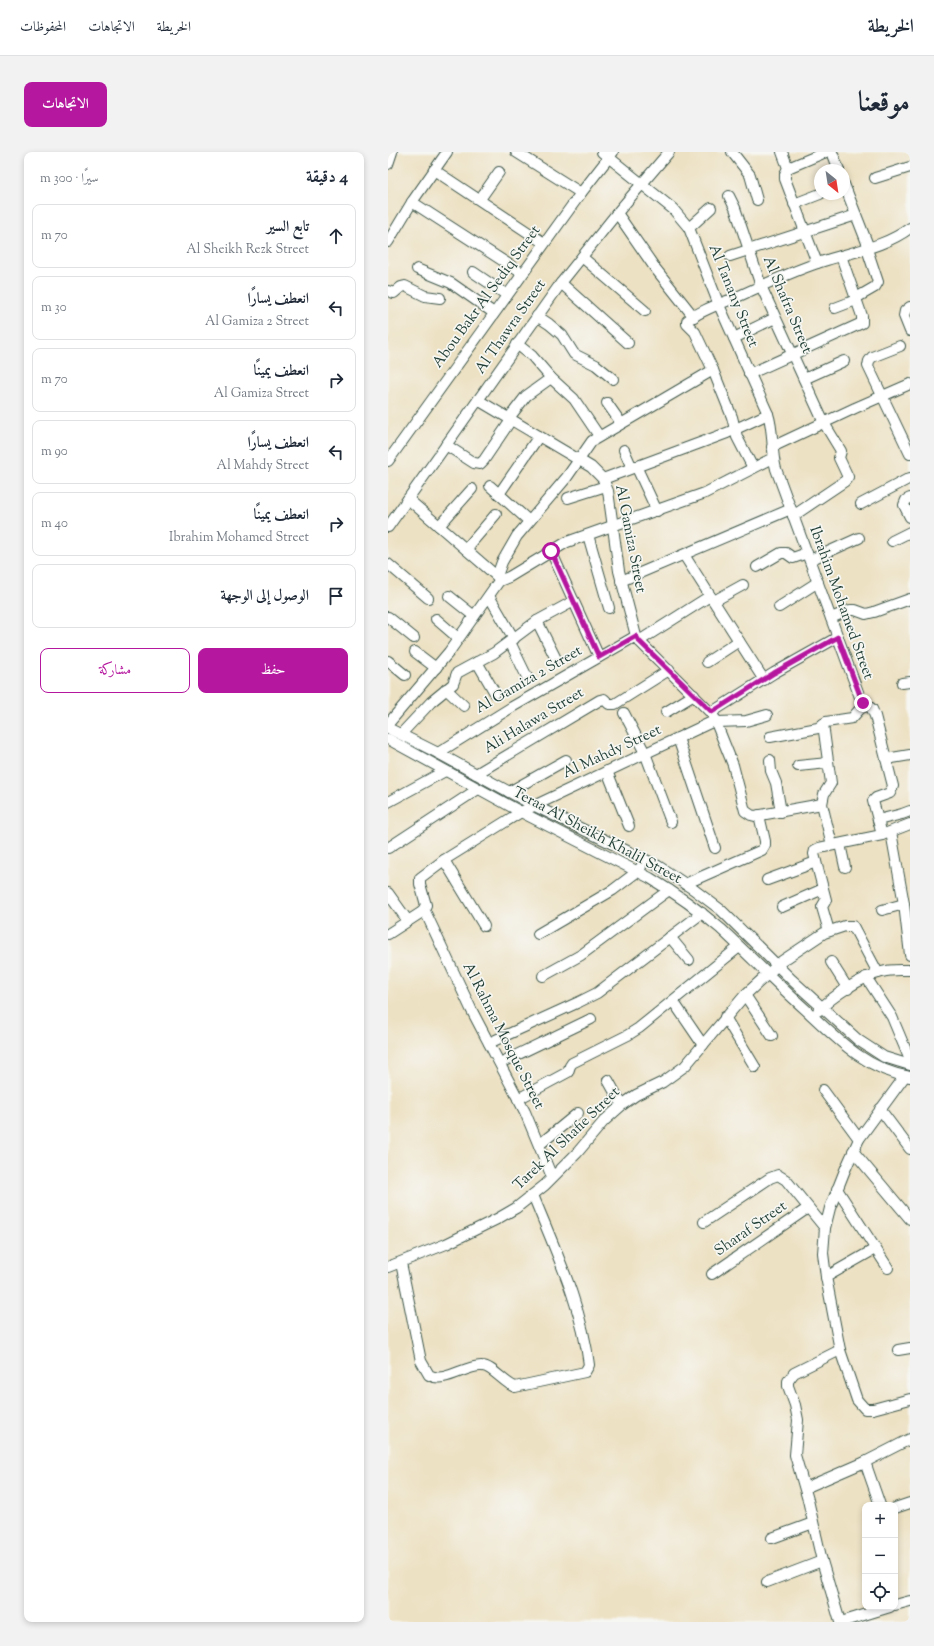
<!DOCTYPE html>
<html lang="ar">
<head>
<meta charset="utf-8">
<style>
  body { margin:0; font-family:"Sorts Mill Goudy",Amiri,serif; background:#f2f2f3; color:#1f2937; direction:rtl }
  .controls { position:absolute; right:12px; bottom:12px; display:grid; overflow:hidden; border-radius:8px; box-shadow:0 2px 6px #0003 }
  .controls button { width:36px; height:36px; display:grid; place-items:center; padding:0; border:0; border-bottom:1px solid #e0e1e3; background:#fff; color:#1f2937; font:20px sans-serif }
  .compass { position:absolute; left:426px; top:12px; width:36px; height:36px; border-radius:50%; background:#fff; box-shadow:0 2px 6px #0003; rotate:150deg }
  .stop { position:absolute; width:12px; height:12px; margin:-9px; border:3px solid #b5179e; border-radius:50%; background:#fff }
  .stop.end { background:#b5179e; border-color:#fff; box-shadow:0 1px 4px #0008 }
  .list { margin:0; padding:0; list-style:none }
  h2 { display:flex; justify-content:space-between; align-items:center; height:52px; margin:0; padding:0 16px; font-size:17px }
  h2 small { font-size:13px; font-weight:400; color:#747a83 }
  .list li { display:grid; grid-template-columns:26px 1fr auto; gap:12px; align-items:center; box-sizing:border-box; height:64px; margin:0 8px 8px; padding:0 8px; border:1px solid #e0e1e3; border-radius:8px }
  .list b { display:block; font-size:15px; white-space:nowrap }
  .list p { margin:0; font-size:13px; white-space:nowrap; color:#747a83 }
  .list em { font-size:13px; font-style:normal; color:#747a83 }
  .actions { display:flex; gap:8px; padding:12px 16px }
  .actions a { flex:1; padding:9px 0; border:1px solid #b5179e; border-radius:8px; text-align:center; font-size:14px; color:#b5179e }
  .actions .main { background:#b5179e; color:#fff }
  .icon { flex:none; width:22px; height:22px; fill:none; stroke:currentColor; stroke-width:2; stroke-linecap:round; stroke-linejoin:round }
  .map { position:relative; flex:none; width:522px; height:1470px; overflow:hidden; direction:ltr; border-radius:8px }
  header { display:flex; align-items:center; gap:24px; box-sizing:border-box; height:56px; padding:0 20px; background:#fff; border-bottom:1px solid #e0e1e3 }
  header strong { font-size:19px }
  nav { display:flex; gap:22px; margin-inline-start:auto; font-size:14px }
  .intro { display:flex; align-items:center; justify-content:space-between; box-sizing:border-box; height:96px; padding:0 24px }
  h1 { margin:0; font-size:28px }
  .button { padding:10px 18px; border-radius:8px; background:#b5179e; color:#fff; font-size:14px; font-weight:700 }
  main { display:flex; gap:24px; padding:0 24px }
  aside { flex:1; background:#fff; border-radius:8px; box-shadow:0 2px 6px #0003 }
  .map>svg:first-child { display:block }
  .lines { fill:none; stroke-linecap:round; stroke-linejoin:round }
  .minor-casing { stroke:#3e5649; stroke-width:12 }
  .minor { stroke:#fff; stroke-width:10 }
  .route { stroke:#b5179e; stroke-width:5 }
  .labels { text-anchor:middle; dominant-baseline:central; stroke-width:3.5; stroke-linejoin:round; paint-order:stroke }
  .street-label { font-size:15px; fill:#1f3d34; stroke:#f6f6f2 }
</style>
</head>
<body>
<header>
<strong>الخريطة</strong>
<nav><a>الخريطة</a><a>الاتجاهات</a><a>المحفوظات</a></nav>
</header>
<div class="intro"><h1>موقعنا</h1><a class="button">الاتجاهات</a></div>
<main>
<div class="map">
<svg width="522" height="1470" viewBox="0 0 522 1470">
  <rect width="100%" height="100%" fill="#f6f6f2"/>
  <filter id="ink" filterUnits="userSpaceOnUse"><feTurbulence type="fractalNoise" baseFrequency=".025" numOctaves="2"/><feDisplacementMap in="SourceGraphic" scale="8" xChannelSelector="R" yChannelSelector="G"/><feConvolveMatrix kernelMatrix="1 2 1 2 8 2 1 2 1" color-interpolation-filters="sRGB"/></filter>
  <filter id="wash" filterUnits="userSpaceOnUse"><feTurbulence type="fractalNoise" baseFrequency=".012" numOctaves="4" result="noise"/><feDisplacementMap in="SourceGraphic" scale="16" xChannelSelector="R" yChannelSelector="G"/><feGaussianBlur stdDeviation="0.9" result="paint"/><feColorMatrix in="noise" values="0 0 0 0 0 0 0 0 0 0 0 0 0 0 0 0 0 1.4 0 .05"/><feComposite in="paint" operator="in"/></filter>
  <g filter="url(#wash)">
    <rect width="100%" height="100%" fill="#ede1c3"/>
  </g>
  <g filter="url(#ink)">
    <g class="lines">
      <!-- minor casing -->
      <g class="minor-casing">
        <g id="minor">
          <path d="M128 0 193 41"/>
          <path d="M214 0 285 57 301 76 331 153 380 262C386 280 383 299 388 317L473 548 484 557 487 564 505 634 502 641 488 646 485 649 494 683"/>
          <path d="M344 0 362 23 369 48"/>
          <path d="M394 0 400 16 397 22V27L429 111"/>
          <path d="M444 0 451 18"/>
          <path d="M0 12 4 0"/>
          <path d="M400 16 438 0"/>
          <path d="M46 18 156 91"/>
          <path d="M487 26 522 15"/>
          <path d="M456 32 481 96"/>
          <path d="M341 44 347 56 373 134 436 271 453 299 451 306 460 325 457 329 405 364"/>
          <path d="M92 47 111 20"/>
          <path d="M24 50 134 121"/>
          <path d="M406 52 432 42"/>
          <path d="M229 61 267 116 306 165"/>
          <path d="M301 76 323 56"/>
          <path d="M0 90 24 50 59 0"/>
          <path d="M342 104 468 63"/>
          <path d="M194 105 257 159"/>
          <path d="M29 117 63 131 106 161"/>
          <path d="M85 120 119 143"/>
          <path d="M173 131 240 191"/>
          <path d="M0 139 6 141 13 135 17 134 37 144 52 146"/>
          <path d="M468 146 487 135 490 130 479 97"/>
          <path d="M522 155 517 159 516 164 522 179"/>
          <path d="M447 156 468 148"/>
          <path d="M149 164 161 172 174 183 186 202 208 213 225 227"/>
          <path d="M346 186 387 166"/>
          <path d="M129 192 144 204 163 226 186 247 211 284"/>
          <path d="M512 194 484 205 481 209 480 214 522 302"/>
          <path d="M361 222 474 171V164L453 104"/>
          <path d="M416 227 456 209"/>
          <path d="M90 248 203 315 215 327 220 339 231 419 248 484 251 489 325 563 345 613 357 659 363 663 367 664 434 652"/>
          <path d="M219 251 233 271"/>
          <path d="M121 266 138 244 163 226"/>
          <path d="M58 293 86 311 92 312 96 308 123 268"/>
          <path d="M384 295 467 256 522 232"/>
          <path d="M236 298 244 316"/>
          <path d="M0 309 193 41 225 0"/>
          <path d="M248 314 269 359"/>
          <path d="M365 316 349 285 344 265 325 218 307 180 299 172V169C313 158 332 152 349 145 378 132 408 117 439 108 468 99 498 94 522 76"/>
          <path d="M215 327 339 281 380 262"/>
          <path d="M102 334 141 369"/>
          <path d="M111 342 151 284"/>
          <path d="M180 346 218 334"/>
          <path d="M522 346 518 348 516 353 522 365"/>
          <path d="M20 347 112 427"/>
          <path d="M473 352 522 326"/>
          <path d="M51 374 84 337"/>
          <path d="M0 375 173 131 229 61 281 0"/>
          <path d="M200 383 221 456"/>
          <path d="M504 389 522 380"/>
          <path d="M78 397 108 362"/>
          <path d="M163 399 211 505"/>
          <path d="M296 403 376 528"/>
          <path d="M422 408 471 386"/>
          <path d="M0 412 40 446"/>
          <path d="M369 415 393 401H398L405 406 419 401"/>
          <path d="M109 424 114 410 129 384 179 325 204 289 325 218"/>
          <path d="M233 429 403 357"/>
          <path d="M61 444 86 464"/>
          <path d="M101 444 126 487"/>
          <path d="M326 449 355 433"/>
          <path d="M391 455 430 430"/>
          <path d="M0 465 26 486"/>
          <path d="M443 466 462 458H467L478 462 486 460 522 447"/>
          <path d="M48 467 70 486"/>
          <path d="M149 469 168 507"/>
          <path d="M251 489 322 444"/>
          <path d="M122 490 139 525"/>
          <path d="M27 500 48 516"/>
          <path d="M0 509 17 523"/>
          <path d="M89 510 107 541"/>
          <path d="M319 510 351 489"/>
          <path d="M514 531 522 530"/>
          <path d="M58 537 76 554"/>
          <path d="M278 560 306 543"/>
          <path d="M324 560 386 521 450 485"/>
          <path d="M236 561 257 601 283 670"/>
          <path d="M329 570 358 569 379 563"/>
          <path d="M0 572 61 500 111 429 121 425 179 390 317 341 385 306"/>
          <path d="M435 572 443 631 436 642 434 652 444 693"/>
          <path d="M0 576 50 601 147 654 270 714 305 737 333 758 404 828 470 888 496 905 522 913"/>
          <path d="M13 582 43 550 65 532 69 521 106 501 149 469 186 449"/>
          <path d="M382 585 430 576 438 570 464 566 472 557 478 554"/>
          <path d="M290 586 327 696"/>
          <path d="M0 587 133 660 262 726C287 741 311 758 333 777 361 803 388 831 417 857 448 886 478 918 522 925"/>
          <path d="M50 601 124 555 248 484"/>
          <path d="M498 607 522 603"/>
          <path d="M382 608 383 619 388 631 393 660"/>
          <path d="M410 614 440 611"/>
          <path d="M219 619 241 674"/>
          <path d="M88 622 212 548 216 547 221 552H227L281 518"/>
          <path d="M121 640 178 608"/>
          <path d="M0 650 57 619"/>
          <path d="M490 668 514 662 522 659"/>
          <path d="M503 680 516 752 522 803"/>
          <path d="M452 692 457 715"/>
          <path d="M0 696 90 637"/>
          <path d="M56 708 96 774"/>
          <path d="M379 728 428 710"/>
          <path d="M297 732 374 698 377 693V689L371 663"/>
          <path d="M0 741 20 769"/>
          <path d="M394 755 435 737"/>
          <path d="M36 757 83 857 137 960 164 1025"/>
          <path d="M494 758 516 752"/>
          <path d="M441 779 434 755 438 748 426 702 427 698 431 696 494 683 522 672"/>
          <path d="M0 782 34 760 38 753 32 732V726L56 708 133 660 328 568"/>
          <path d="M150 782 225 738 250 719 253 715"/>
          <path d="M282 785 301 808"/>
          <path d="M443 810 460 837"/>
          <path d="M155 824 193 803 281 738"/>
          <path d="M478 825 504 865 522 908"/>
          <path d="M357 843 384 884"/>
          <path d="M285 849 315 893"/>
          <path d="M430 859C445 844 473 825 494 820 503 817 513 818 522 818"/>
          <path d="M337 865 367 915"/>
          <path d="M101 891 191 850 209 841 314 761"/>
          <path d="M112 911 203 867"/>
          <path d="M517 924 471 987 457 1018 442 1056 437 1076 435 1101 438 1125 452 1198 469 1248 477 1257H485L522 1247"/>
          <path d="M220 928 234 953"/>
          <path d="M435 938 471 987"/>
          <path d="M130 947 180 920 182 914 184 911 240 883 251 876 351 795"/>
          <path d="M492 957 522 997"/>
          <path d="M151 993 190 961"/>
          <path d="M465 999 522 1067"/>
          <path d="M449 1037 500 1116"/>
          <path d="M316 1070 382 1026 390 1023 398 1028 437 1076"/>
          <path d="M13 1111 33 1209 41 1223C57 1232 77 1213 94 1214 104 1214 116 1231 127 1235L197 1220 201 1213C194 1154 167 1098 145 1043"/>
          <path d="M0 1115 58 1092 109 1067 128 1056 157 1033 189 1001 216 969 234 953 248 943 275 930 297 914 357 843 394 809 436 781 457 774H465L490 821"/>
          <path d="M324 1122 420 1056"/>
          <path d="M438 1125 487 1097"/>
          <path d="M510 1198 522 1196"/>
          <path d="M477 1310 492 1353"/>
          <path d="M417 1336 477 1310 522 1287"/>
          <path d="M507 1356 522 1351"/>
          <path d="M384 1386 425 1371"/>
          <path d="M379 1430 434 1409"/>
          <path d="M507 1453 522 1449"/>
          <path d="M452 1470 434 1409 420 1348 407 1303 410 1268 407 1253 400 1234V1229L406 1221 452 1198"/>
          <path d="M453 1470 502 1455"/>
        </g>
      </g>
      <!-- minor -->
      <use href="#minor" class="minor"/>
    </g>
  </g>
  <g class="lines" filter="url(#ink)">
    <!-- route -->
    <path class="route" d="M163 399 211 505 248 484 251 489 324 560 386 521 450 485 475 551"/>
  </g>
  <g class="labels">
    <!-- street labels -->
    <g class="street-label">
      <text transform="translate(345 144) rotate(68)">Al Tanany Street</text>
      <text transform="translate(99 145) rotate(-54)">Abou Bakr Al Sediq Street</text>
      <text transform="translate(399 153) rotate(67)">Al Shafra Street</text>
      <text transform="translate(123 175) rotate(-55)">Al Thawra Street</text>
      <text transform="translate(242 387) rotate(79)">Al Gamiza Street</text>
      <text transform="translate(453 451) rotate(70)">Ibrahim Mohamed Street</text>
      <text transform="translate(141 528) rotate(-30)">Al Gamiza 2 Street</text>
      <text transform="translate(146 569) rotate(-31)">Ali Halawa Street</text>
      <text transform="translate(224 600) rotate(-25)">Al Mahdy Street</text>
      <text transform="translate(209 684) rotate(28)">Teraa Al Sheikh Khalil Street</text>
      <text transform="translate(115 884) rotate(63)">Al Rahma Mosque Street</text>
      <text transform="translate(179 987) rotate(-44)">Tarek Al Shafie Street</text>
      <text transform="translate(363 1077) rotate(-35)">Sharaf Street</text>
    </g>
  </g>
</svg>
<div class="controls">
<button>+</button>
<button>−</button>
<button><svg class="icon" aria-label="locate" viewBox="0 0 24 24"><circle cx="12" cy="12" r="6"/><path d="M12 2v4M12 18v4M2 12h4M18 12h4"/></svg></button>
</div>
<svg class="compass" viewBox="-18 -18 36 36"><path d="M0-13l5 13h-10z" fill="#e53935"/><path d="M0 13l5-13h-10z" fill="#747a83"/></svg>
<div class="stop" style="left:163px;top:399px"></div>
<div class="stop end" style="left:475px;top:551px"></div>
</div>
<aside>
<h2>4 دقيقة<small>سيرًا · 300 m</small></h2>
<ul class="list">
<li><svg class="icon" aria-label="ahead" viewBox="0 0 24 24"><path d="M12 20V5M6 11l6-6 6 6"/></svg><div><b>تابع السير</b><p>Al Sheikh Rezk Street</p></div><em>70 m</em></li>
<li><svg class="icon" aria-label="left" viewBox="0 0 24 24"><path d="M17 20v-9H6M10 6l-5 5 5 5"/></svg><div><b>انعطف يسارًا</b><p>Al Gamiza 2 Street</p></div><em>30 m</em></li>
<li><svg class="icon" aria-label="right" viewBox="0 0 24 24"><path d="M7 20v-9h11M14 6l5 5-5 5"/></svg><div><b>انعطف يمينًا</b><p>Al Gamiza Street</p></div><em>70 m</em></li>
<li><svg class="icon" aria-label="left" viewBox="0 0 24 24"><path d="M17 20v-9H6M10 6l-5 5 5 5"/></svg><div><b>انعطف يسارًا</b><p>Al Mahdy Street</p></div><em>90 m</em></li>
<li><svg class="icon" aria-label="right" viewBox="0 0 24 24"><path d="M7 20v-9h11M14 6l5 5-5 5"/></svg><div><b>انعطف يمينًا</b><p>Ibrahim Mohamed Street</p></div><em>40 m</em></li>
<li><svg class="icon" aria-label="arrive" viewBox="0 0 24 24"><path d="M6 21V4h12l-3 4 3 4H6"/></svg><div><b>الوصول إلى الوجهة</b></div></li>
</ul>
<div class="actions"><a class="main">حفظ</a><a>مشاركة</a></div>
</aside>
</main>
</body>
</html>
